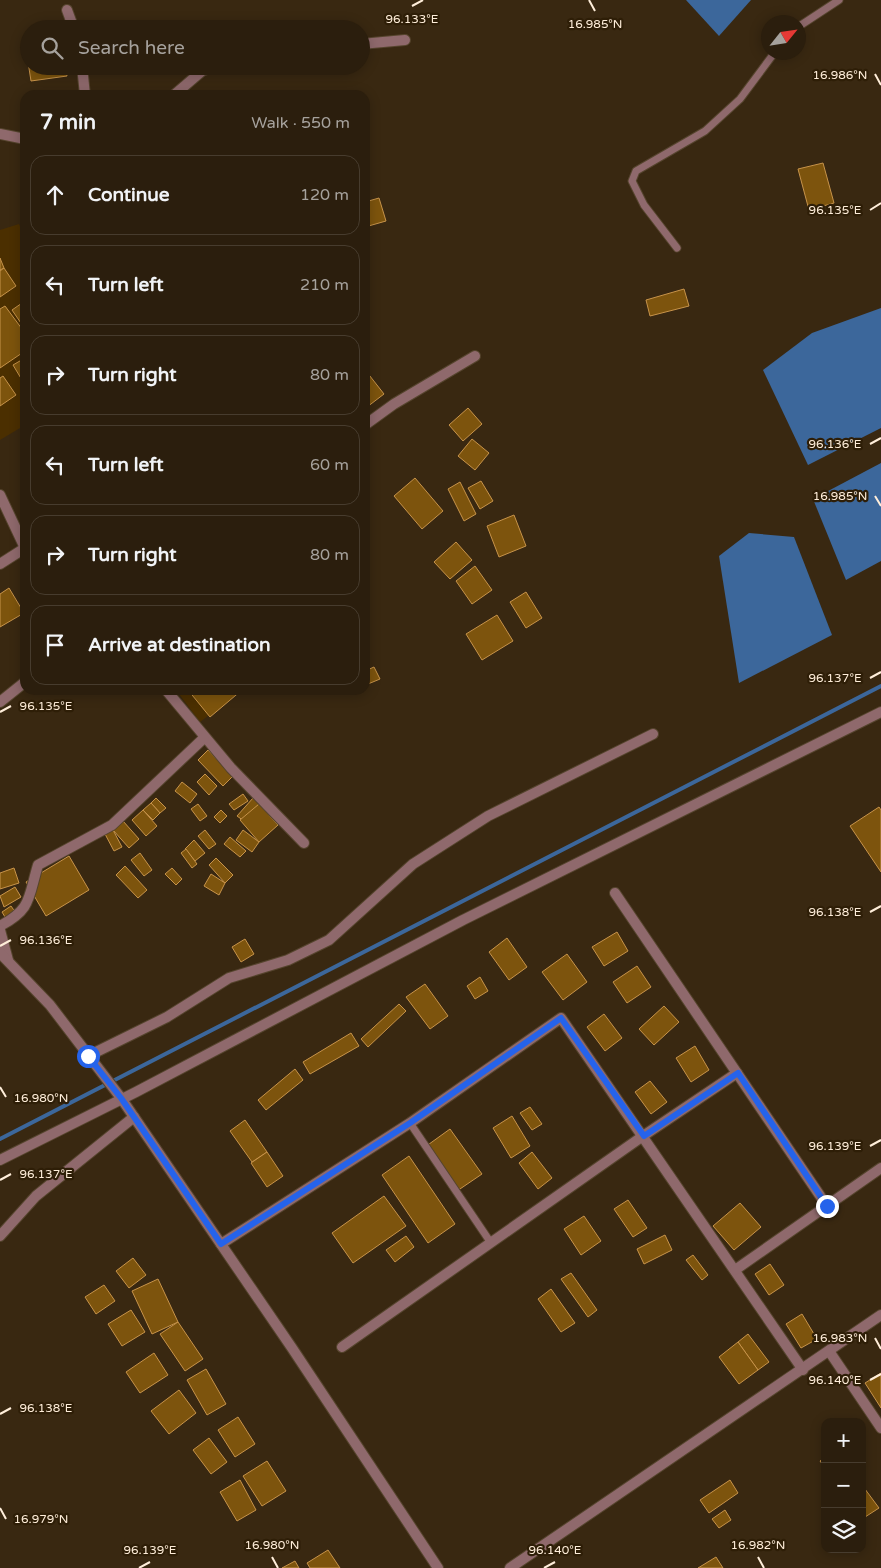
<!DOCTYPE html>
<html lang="en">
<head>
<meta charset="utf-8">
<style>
  body { margin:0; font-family:"Varela Round",sans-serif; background:#332716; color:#f1f3f6 }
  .controls { position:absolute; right:15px; bottom:15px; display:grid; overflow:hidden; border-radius:10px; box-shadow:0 2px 12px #0003 }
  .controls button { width:45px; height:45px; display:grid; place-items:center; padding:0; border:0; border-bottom:1px solid #473c2e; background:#2b1e0d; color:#f1f3f6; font:25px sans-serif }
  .compass { position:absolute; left:761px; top:15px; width:45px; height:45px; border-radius:50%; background:#2b1e0d; box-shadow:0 2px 12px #0003; rotate:60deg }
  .stop { position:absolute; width:15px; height:15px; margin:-11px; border:4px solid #2563eb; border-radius:50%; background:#fff }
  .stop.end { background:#2563eb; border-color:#fff; box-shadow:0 1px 5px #0008 }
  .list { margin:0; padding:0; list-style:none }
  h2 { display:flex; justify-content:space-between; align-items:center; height:65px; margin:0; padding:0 20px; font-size:21px }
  h2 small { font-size:16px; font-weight:400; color:#a6a29d }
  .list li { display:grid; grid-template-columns:32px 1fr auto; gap:15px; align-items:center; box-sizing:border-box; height:80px; margin:0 10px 10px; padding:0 10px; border:1px solid #473c2e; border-radius:15px }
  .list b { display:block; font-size:19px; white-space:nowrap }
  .list em { font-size:16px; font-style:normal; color:#a6a29d }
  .icon { flex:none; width:28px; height:28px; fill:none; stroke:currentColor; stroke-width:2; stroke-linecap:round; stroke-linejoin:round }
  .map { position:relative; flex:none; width:881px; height:1568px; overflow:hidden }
  .search { position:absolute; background:#2b1e0d; box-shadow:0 2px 12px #0003; left:20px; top:20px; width:350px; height:55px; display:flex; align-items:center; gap:12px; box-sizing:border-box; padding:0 18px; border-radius:28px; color:#a6a29d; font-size:19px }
  .panel { position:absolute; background:#2b1e0d; box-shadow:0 2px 12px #0003; left:20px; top:90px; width:350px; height:605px; border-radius:15px }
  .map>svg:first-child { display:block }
  .built { fill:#4b2f00 }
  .water { fill:#3c679b }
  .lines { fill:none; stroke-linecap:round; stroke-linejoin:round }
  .stream { stroke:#3c679b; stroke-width:4 }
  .building { fill:#7d540d; stroke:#c7934a }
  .service-casing { stroke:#55442d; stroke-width:9 }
  .minor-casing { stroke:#55442d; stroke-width:12 }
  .tertiary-casing { stroke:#55442d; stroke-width:12 }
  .service { stroke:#8f696c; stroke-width:7 }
  .minor { stroke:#8f696c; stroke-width:10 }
  .tertiary { stroke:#8f696c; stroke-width:10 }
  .route { stroke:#2563eb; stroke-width:6 }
  .ticks { fill:none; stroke:#ffeeda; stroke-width:2 }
  .ticks-label { font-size:12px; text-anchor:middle; fill:#ffeeda; stroke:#2e1e07; stroke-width:4.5; stroke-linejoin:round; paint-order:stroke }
</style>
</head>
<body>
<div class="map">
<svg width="881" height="1568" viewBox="0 0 881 1568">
  <rect width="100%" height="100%" fill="#392811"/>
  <!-- built -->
  <g class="built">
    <path d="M19 224 25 239V425L0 440V230Z"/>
    <path d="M176 690H242L200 722Z"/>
  </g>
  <!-- water -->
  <g class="water">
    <path d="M686 0H751L719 36Z"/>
    <path d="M881 308V428L808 465 763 370 812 333Z"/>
    <path d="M881 463V561L846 580 813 499Z"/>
    <path d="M749 533 794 537 832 635 739 683 719 556Z"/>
  </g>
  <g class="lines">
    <!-- stream -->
    <path class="stream" d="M0 1139 881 686"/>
  </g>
  <!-- building -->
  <g class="building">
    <path d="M25 43H29V66H65L67 76 31 81Z"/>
    <path d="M823 163 834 203 809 210 798 169Z"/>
    <path d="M379 198 386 221 365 227V202Z"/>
    <path d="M0 258 4 268 0 270Z"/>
    <path d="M4 268 16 286 0 297V271Z"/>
    <path d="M684 289 689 306 650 316 646 300Z"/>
    <path d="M25 301V329L12 310Z"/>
    <path d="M5 306 25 333V351L0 368V309Z"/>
    <path d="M25 358V385L13 365Z"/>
    <path d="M366 371 384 394 367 407 365 405Z"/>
    <path d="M3 376 16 395 0 406V378Z"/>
    <path d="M468 408 482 424 463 441 449 425Z"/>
    <path d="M472 439 489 453 475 470 458 456Z"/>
    <path d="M415 478 443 511 422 529 394 496Z"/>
    <path d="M481 481 493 501 480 509 468 488Z"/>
    <path d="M460 482 476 514 464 521 448 489Z"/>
    <path d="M514 515 526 546 499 557 487 526Z"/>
    <path d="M456 542 472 560 450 579 434 562Z"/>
    <path d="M475 566 492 590 472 604 456 581Z"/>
    <path d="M9 588 24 613 0 627V594Z"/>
    <path d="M526 592 542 618 526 628 510 602Z"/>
    <path d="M497 615 513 641 482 660 466 634Z"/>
    <path d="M374 667 380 679 368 684 365 671Z"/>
    <path d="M188 690H242L210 717Z"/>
    <path d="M208 750 233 776 223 786 198 760Z"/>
    <path d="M205 774 217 786 209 795 197 782Z"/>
    <path d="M182 782 197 794 190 803 175 791Z"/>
    <path d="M243 794 248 801 234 810 229 804Z"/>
    <path d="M156 798 166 808 160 813 151 803Z"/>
    <path d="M253 798 259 804 244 821 237 816Z"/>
    <path d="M151 803 160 813 153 820 143 810Z"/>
    <path d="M198 804 207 816 200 821 191 809Z"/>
    <path d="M259 804 278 825 259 842 240 820Z"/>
    <path d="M879 807 881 810V872L850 826Z"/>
    <path d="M143 810 157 826 146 836 132 820Z"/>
    <path d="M221 810 227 816 220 823 214 817Z"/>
    <path d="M123 821 139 839 129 848 113 830Z"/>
    <path d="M113 830 122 847 114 851 105 834Z"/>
    <path d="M205 830 216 844 209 849 198 836Z"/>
    <path d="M243 830 259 842 252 852 236 840Z"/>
    <path d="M230 837 246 851 240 857 224 844Z"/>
    <path d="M194 840 205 853 195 861 185 849Z"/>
    <path d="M186 849 197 864 192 868 181 853Z"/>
    <path d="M140 853 152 870 144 876 131 860Z"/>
    <path d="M69 856 89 890 46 916 26 882Z"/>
    <path d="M216 858 233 875 225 883 209 865Z"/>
    <path d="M125 866 147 890 138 898 116 875Z"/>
    <path d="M14 868 19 883 0 889V873Z"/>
    <path d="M172 868 182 879 176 885 165 874Z"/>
    <path d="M211 874 225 883 219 895 204 886Z"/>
    <path d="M15 887 21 897 4 907 0 896Z"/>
    <path d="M11 906 18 916 8 922 2 912Z"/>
    <path d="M617 932 628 951 604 966 592 947Z"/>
    <path d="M507 938 527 967 509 980 489 952Z"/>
    <path d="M245 939 254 954 241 962 232 947Z"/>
    <path d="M567 954 587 982 563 1000 542 972Z"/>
    <path d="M637 966 651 987 627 1003 613 982Z"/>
    <path d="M480 977 488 991 475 999 467 986Z"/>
    <path d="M425 984 448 1016 430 1029 406 997Z"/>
    <path d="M399 1004 406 1011 368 1047 361 1039Z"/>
    <path d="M664 1006 679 1022 654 1045 639 1029Z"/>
    <path d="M604 1014 622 1038 605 1051 587 1027Z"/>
    <path d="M351 1033 359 1046 310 1074 303 1062Z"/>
    <path d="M695 1046 709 1070 691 1082 676 1058Z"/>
    <path d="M295 1069 303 1080 266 1110 258 1100Z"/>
    <path d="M650 1081 667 1102 651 1114 635 1092Z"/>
    <path d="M530 1107 542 1124 532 1130 520 1113Z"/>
    <path d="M512 1116 530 1146 511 1158 493 1128Z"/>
    <path d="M245 1120 267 1152 252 1162 230 1131Z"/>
    <path d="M450 1129 482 1174 457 1191 425 1147Z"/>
    <path d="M267 1152 283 1176 267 1187 251 1163Z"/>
    <path d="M532 1152 552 1178 538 1189 519 1163Z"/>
    <path d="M409 1156 455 1224 428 1243 382 1175Z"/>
    <path d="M384 1196 406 1226 353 1263 332 1233Z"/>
    <path d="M628 1200 647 1228 633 1237 614 1209Z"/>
    <path d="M740 1203 761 1227 734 1250 713 1226Z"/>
    <path d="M584 1216 601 1241 581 1255 564 1229Z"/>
    <path d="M665 1235 672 1250 644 1264 637 1249Z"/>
    <path d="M406 1236 414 1247 395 1262 386 1250Z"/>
    <path d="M693 1255 708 1275 702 1280 686 1260Z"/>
    <path d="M133 1258 146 1275 129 1288 116 1271Z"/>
    <path d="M770 1264 784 1285 769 1295 755 1274Z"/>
    <path d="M571 1273 597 1310 588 1317 561 1279Z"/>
    <path d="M158 1279 178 1322 152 1334 132 1291Z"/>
    <path d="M104 1285 115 1301 96 1314 85 1297Z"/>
    <path d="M551 1289 575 1323 561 1332 538 1299Z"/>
    <path d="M131 1310 145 1332 122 1346 108 1324Z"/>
    <path d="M802 1314 817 1339 801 1348 786 1324Z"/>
    <path d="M178 1322 203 1359 185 1371 160 1334Z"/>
    <path d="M748 1334 769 1362 758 1370 738 1342Z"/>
    <path d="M738 1342 758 1370 739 1384 719 1357Z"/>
    <path d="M154 1353 168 1375 140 1393 126 1372Z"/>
    <path d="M206 1369 226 1404 207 1415 187 1380Z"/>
    <path d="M881 1373V1408L865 1383Z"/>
    <path d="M179 1390 196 1413 169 1434 151 1411Z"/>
    <path d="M238 1417 255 1444 235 1457 218 1430Z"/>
    <path d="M209 1438 227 1462 211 1474 193 1450Z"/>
    <path d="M825 1458V1468L820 1461Z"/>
    <path d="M267 1461 286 1491 262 1506 243 1476Z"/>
    <path d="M240 1480 256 1510 237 1521 220 1492Z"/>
    <path d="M730 1480 738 1493 709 1513 700 1500Z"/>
    <path d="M862 1485 879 1508 862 1519Z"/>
    <path d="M725 1510 731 1520 719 1528 712 1519Z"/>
    <path d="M328 1550 340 1568H310L307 1563Z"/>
    <path d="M716 1557 723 1568H698Z"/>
    <path d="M295 1561 299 1568H282Z"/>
  </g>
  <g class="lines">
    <!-- service casing -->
    <g class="service-casing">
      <g id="service">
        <path d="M798 27 839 0"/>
        <path d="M677 248 644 205 632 181 636 171 705 131 740 99 775 52"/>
        <path d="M410 1123 491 1243"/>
      </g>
    </g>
    <!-- minor casing -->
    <g class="minor-casing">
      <g id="minor">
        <path d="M67 10 74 29"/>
        <path d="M361 44 405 40"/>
        <path d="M82 66 85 95"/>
        <path d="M174 95 202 71 214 66"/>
        <path d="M0 134 25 139"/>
        <path d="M365 425 394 404 475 356"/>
        <path d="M0 495 25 548"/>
        <path d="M0 564 25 548"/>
        <path d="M166 690 231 768 304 843"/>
        <path d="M0 702 25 682"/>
        <path d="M615 893 827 1206"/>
        <path d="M0 926C32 909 28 898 38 865L112 825 204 738"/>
        <path d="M0 930 8 960"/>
        <path d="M88 1056 167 1017 229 978 288 960 329 940 413 864 488 816 653 734"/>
        <path d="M0 1160 136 1092 463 920 881 712"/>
        <path d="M0 1236 36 1196 134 1117"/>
        <path d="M221 1244 410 1123 561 1018 803 1370"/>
        <path d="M735 1270 881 1168"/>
        <path d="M342 1347 643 1136 737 1073"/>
        <path d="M829 1351 881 1428"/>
        <path d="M510 1568 881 1315"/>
      </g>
    </g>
    <!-- tertiary casing -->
    <g class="tertiary-casing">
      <path id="tertiary" d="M0 953 50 1005 121 1098 292 1348 438 1568"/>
    </g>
    <!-- service -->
    <use href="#service" class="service"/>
    <!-- minor -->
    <use href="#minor" class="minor"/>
    <!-- tertiary -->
    <use href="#tertiary" class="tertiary"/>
  </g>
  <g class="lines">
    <!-- route -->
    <path class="route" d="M88 1056 121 1098 221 1244 410 1123 561 1018 644 1136 738 1073 827 1206"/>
  </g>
  <!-- ticks -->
  <path class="ticks" d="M589 0 595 11M412 6 423 0M875 74 881 85M870 210 881 203M870 444 881 438M875 496 881 506M870 678 881 672M0 712 11 706M870 912 881 906M0 946 11 940M0 1087 6 1097M870 1146 881 1140M0 1180 11 1174M875 1338 881 1349M870 1380 881 1374M0 1414 11 1408M0 1508 6 1519M272 1557 278 1568M758 1557 764 1568M139 1568 150 1562M544 1568 555 1562"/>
  <g class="ticks-label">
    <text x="412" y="23">96.133°E</text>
    <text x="595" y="28">16.985°N</text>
    <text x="840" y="79">16.986°N</text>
    <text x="835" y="214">96.135°E</text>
    <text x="835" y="448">96.136°E</text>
    <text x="840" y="500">16.985°N</text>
    <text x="835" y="682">96.137°E</text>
    <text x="46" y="710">96.135°E</text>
    <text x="835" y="916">96.138°E</text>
    <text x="46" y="944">96.136°E</text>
    <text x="41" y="1102">16.980°N</text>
    <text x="835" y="1150">96.139°E</text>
    <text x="46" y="1178">96.137°E</text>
    <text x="840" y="1342">16.983°N</text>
    <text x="835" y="1384">96.140°E</text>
    <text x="46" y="1412">96.138°E</text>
    <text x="41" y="1523">16.979°N</text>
    <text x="272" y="1549">16.980°N</text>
    <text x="758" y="1549">16.982°N</text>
    <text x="150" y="1554">96.139°E</text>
    <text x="555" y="1554">96.140°E</text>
  </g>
</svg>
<div class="controls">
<button>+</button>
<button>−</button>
<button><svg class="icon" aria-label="layers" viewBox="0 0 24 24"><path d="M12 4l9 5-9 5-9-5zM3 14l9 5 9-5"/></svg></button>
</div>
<svg class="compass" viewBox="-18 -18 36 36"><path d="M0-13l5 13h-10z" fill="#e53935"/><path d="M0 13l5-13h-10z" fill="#a6a29d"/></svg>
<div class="stop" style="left:88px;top:1056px"></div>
<div class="stop end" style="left:827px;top:1206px"></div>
<div class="search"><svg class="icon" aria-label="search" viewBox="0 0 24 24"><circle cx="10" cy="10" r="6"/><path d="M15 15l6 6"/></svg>Search here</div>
<section class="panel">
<h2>7 min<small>Walk · 550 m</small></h2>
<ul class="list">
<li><svg class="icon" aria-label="ahead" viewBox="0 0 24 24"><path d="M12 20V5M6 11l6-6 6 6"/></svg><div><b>Continue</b></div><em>120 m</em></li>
<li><svg class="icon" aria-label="left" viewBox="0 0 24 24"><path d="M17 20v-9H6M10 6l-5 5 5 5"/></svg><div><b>Turn left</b></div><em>210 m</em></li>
<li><svg class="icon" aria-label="right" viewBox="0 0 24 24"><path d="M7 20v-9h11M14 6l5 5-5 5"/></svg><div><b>Turn right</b></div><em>80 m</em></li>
<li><svg class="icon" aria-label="left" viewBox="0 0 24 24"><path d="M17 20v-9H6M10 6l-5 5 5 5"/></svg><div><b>Turn left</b></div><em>60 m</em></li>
<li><svg class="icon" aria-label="right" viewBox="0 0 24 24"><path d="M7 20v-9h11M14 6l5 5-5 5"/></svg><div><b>Turn right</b></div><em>80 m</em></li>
<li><svg class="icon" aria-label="arrive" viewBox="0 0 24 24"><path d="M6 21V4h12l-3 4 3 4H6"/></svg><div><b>Arrive at destination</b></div></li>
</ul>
</section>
</div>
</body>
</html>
